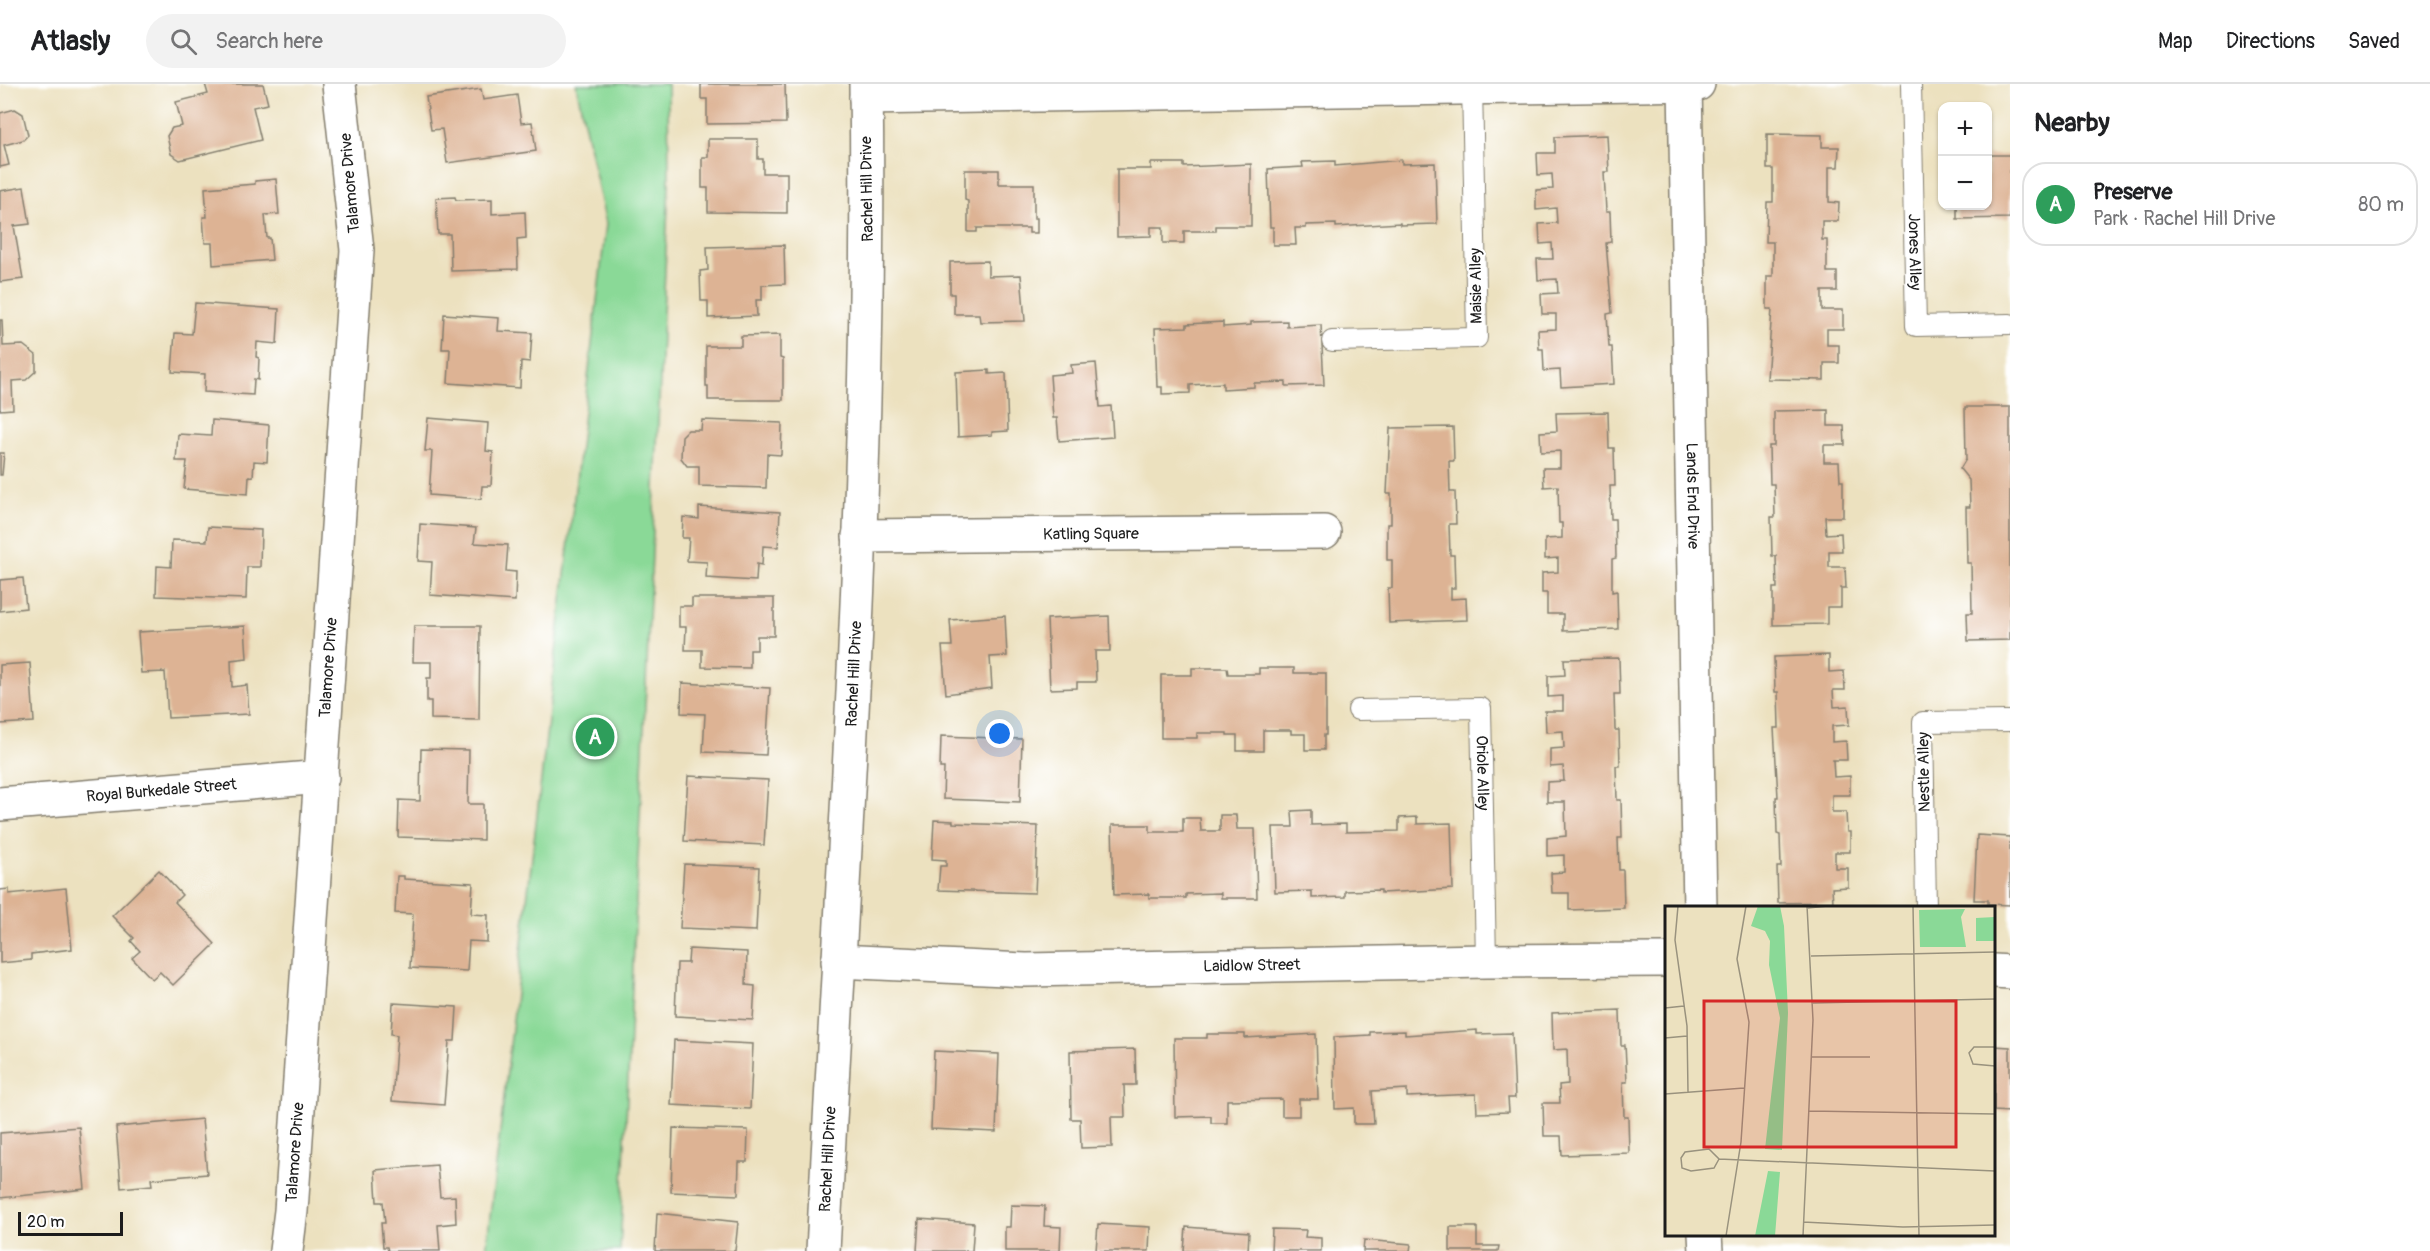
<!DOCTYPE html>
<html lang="en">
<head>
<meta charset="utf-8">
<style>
  body { margin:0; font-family:Pangolin,sans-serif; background:#f2f2f2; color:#202124 }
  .controls { position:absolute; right:18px; top:18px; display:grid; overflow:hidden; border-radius:12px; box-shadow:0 2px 4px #0004 }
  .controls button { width:54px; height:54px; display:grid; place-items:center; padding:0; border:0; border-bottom:2px solid #e0e0e0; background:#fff; color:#202124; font:30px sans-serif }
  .scale { position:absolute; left:18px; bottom:15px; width:105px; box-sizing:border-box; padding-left:6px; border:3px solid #1c1c1c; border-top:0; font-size:16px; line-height:21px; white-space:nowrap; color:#1c1c1c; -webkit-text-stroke:4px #fff; paint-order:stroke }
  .you { position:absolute; left:1000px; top:650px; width:21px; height:21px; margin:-15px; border:4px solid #fff; border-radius:50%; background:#1a73e8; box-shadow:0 0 0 9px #1a73e833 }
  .badge { display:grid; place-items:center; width:39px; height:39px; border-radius:50%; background:#1f6fb2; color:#fff; font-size:20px; font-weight:700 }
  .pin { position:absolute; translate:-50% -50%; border:3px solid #fff; box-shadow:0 2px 6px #0006 }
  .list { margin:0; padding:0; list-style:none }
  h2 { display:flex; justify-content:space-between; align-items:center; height:78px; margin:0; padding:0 24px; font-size:26px }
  h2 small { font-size:20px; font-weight:400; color:#757577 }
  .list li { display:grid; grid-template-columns:39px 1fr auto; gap:18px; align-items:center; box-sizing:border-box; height:84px; margin:0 12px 12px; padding:0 12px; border:2px solid #e0e0e0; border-radius:24px }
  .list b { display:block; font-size:22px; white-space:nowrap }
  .list p { margin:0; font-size:20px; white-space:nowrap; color:#757577 }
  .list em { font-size:20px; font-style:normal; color:#757577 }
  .icon { flex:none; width:33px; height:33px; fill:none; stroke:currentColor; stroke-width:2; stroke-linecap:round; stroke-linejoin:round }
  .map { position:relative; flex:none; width:2010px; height:1167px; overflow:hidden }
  header { display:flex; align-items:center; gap:36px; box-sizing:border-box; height:84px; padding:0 30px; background:#fff; border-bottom:2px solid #e0e0e0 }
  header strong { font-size:28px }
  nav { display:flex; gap:33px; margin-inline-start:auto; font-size:21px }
  .search { width:420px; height:54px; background:#f2f2f2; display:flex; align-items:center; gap:15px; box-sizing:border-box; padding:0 21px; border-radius:33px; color:#757577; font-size:22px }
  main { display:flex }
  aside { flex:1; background:#fff }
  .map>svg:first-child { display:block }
  .green { fill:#8ad997; stroke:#537a5a; stroke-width:1.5 }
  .building { fill:#ddb394 }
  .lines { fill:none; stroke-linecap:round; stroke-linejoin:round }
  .service-casing { stroke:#847e6e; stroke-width:22 }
  .minor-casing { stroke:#847e6e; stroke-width:36 }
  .service { stroke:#fff; stroke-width:20 }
  .minor { stroke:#fff; stroke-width:33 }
  .labels { text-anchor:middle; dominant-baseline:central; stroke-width:4.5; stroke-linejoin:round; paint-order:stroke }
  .street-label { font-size:16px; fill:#1c1c1c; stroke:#fff }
  .inset-road { fill:none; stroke:#99927e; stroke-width:1.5 }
  .view { fill:#d62828; fill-opacity:0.15; stroke:#d62828; stroke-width:3 }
  .inset-edge { fill:none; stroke:#1c1c1c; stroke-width:3 }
</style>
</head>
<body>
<header>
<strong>Atlasly</strong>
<div class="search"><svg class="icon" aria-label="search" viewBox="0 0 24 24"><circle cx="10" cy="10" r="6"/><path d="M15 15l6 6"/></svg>Search here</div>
<nav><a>Map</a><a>Directions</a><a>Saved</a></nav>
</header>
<main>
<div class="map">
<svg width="2010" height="1167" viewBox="0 0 2010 1167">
  <rect width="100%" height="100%" fill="#fff"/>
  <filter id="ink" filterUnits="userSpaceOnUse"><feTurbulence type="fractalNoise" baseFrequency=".0167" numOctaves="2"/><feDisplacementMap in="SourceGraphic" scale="12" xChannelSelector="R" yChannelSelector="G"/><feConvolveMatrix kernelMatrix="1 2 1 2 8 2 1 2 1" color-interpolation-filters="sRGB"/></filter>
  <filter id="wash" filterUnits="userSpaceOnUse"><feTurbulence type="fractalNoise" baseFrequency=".008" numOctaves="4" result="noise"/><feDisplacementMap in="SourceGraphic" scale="24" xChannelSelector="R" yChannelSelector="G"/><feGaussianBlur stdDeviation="1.35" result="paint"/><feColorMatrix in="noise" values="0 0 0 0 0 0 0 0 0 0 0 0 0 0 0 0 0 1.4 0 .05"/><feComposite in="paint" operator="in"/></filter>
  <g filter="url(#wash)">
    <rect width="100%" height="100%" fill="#ece1bf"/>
    <!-- green -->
    <path class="green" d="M576 0H668L669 100 620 1167H486L606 140Z"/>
    <g id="blocks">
      <!-- building -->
      <g class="building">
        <path d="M205 0H263L268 20 253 23 261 56 180 76 171 70 167 52 172 44 182 42 176 18 208 10Z"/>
        <path d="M701 0H785L786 39 707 40V15H701Z"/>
        <path d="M481 5 483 16 517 11 521 39 532 38 536 67 447 79 442 45 431 46 426 13Z"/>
        <path d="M15 25 23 30 28 51 23 56 4 61 9 81 0 83V29Z"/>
        <path d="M1767 50 1822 51V63H1839L1838 83H1829V118L1839 119 1838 137H1822V156H1827V188H1837V207H1822V226H1843V245H1827V261H1839V279H1824V296L1767 295 1772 225H1767V192H1773V158H1766L1767 118H1773V85H1767Z"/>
        <path d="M1607 51 1609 88H1604L1606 128H1610L1611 158 1606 159 1612 229 1607 230 1609 263H1612L1614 300 1561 303 1560 286 1544 287 1543 265H1539L1538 246 1556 245V230H1542L1541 210 1558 209 1557 195 1538 196 1537 175H1553L1552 159 1540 160 1539 140 1557 139 1556 124 1536 126V106L1553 105 1552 90 1538 91 1537 69H1555V53Z"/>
        <path d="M708 55H758V75H763V89H787V129L708 128V104H702V73H708Z"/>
        <path d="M1988 71H2010V134L1957 135V122H1988Z"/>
        <path d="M1402 76V80L1435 79 1437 140 1400 141V139L1336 143V140L1306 141V144H1295L1296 161H1273V143H1270L1268 85 1303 83 1302 78 1335 77V82Z"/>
        <path d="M1151 79H1184V83L1251 80V142H1216V147H1184V159H1163V143H1151V152L1117 153V85H1151Z"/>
        <path d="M965 86H999V100H1034V134H1037V149H1029V144H977V148H968V117L965 116Z"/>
        <path d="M276 95 279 130 265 131 267 154H270L272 176 213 181 212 159H205L203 133H207L205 104 255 100V97Z"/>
        <path d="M24 103 30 140 14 142 23 195 0 198V107Z"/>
        <path d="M455 113 456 116 492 115V130L525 128 526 154 517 155 518 185 451 187 450 150H438L436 114Z"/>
        <path d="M784 161 785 200 762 201V216H756L757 232 708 234V217H701L700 187 708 186 707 163Z"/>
        <path d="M988 177V192L1021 191 1025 237 980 238 979 230H954V210H950V178Z"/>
        <path d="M195 219 279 225 277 260 257 258 256 273 259 274 258 296 254 295 253 311 204 308 205 290 172 288 175 249 192 250Z"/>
        <path d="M444 230 499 234 498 247 532 249 530 278 521 277 520 304 448 299 450 265H442Z"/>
        <path d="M0 236H2L3 262 23 261 36 271V287L26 296 12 297 13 325 0 326Z"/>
        <path d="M1287 237V243L1321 241 1324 301 1286 302V298L1254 299V303L1223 305V299L1190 301V309L1162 310V303H1157L1155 244 1187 243V240L1223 238V243L1251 241V238Z"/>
        <path d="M780 251V274L783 275V316H708V302H706V262H741V252Z"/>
        <path d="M1096 279 1100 323 1111 322 1113 353 1059 357 1057 334H1053L1050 291 1072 289 1071 281Z"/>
        <path d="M989 286V290L1006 289 1008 347 992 348V351L958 353 956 288Z"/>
        <path d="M1965 323H2010V556L1968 557 1967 529H1972L1971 479H1967L1966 423H1970L1969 396 1960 385 1966 375Z"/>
        <path d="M1828 326V342H1844L1845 361H1824V378H1839L1840 397H1843V433H1825L1826 450 1841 449 1842 467H1829V483H1845L1846 504H1841V523H1827V540L1773 541V504H1777L1776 472H1772L1771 433H1775L1774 400H1770L1769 362H1774V327Z"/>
        <path d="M1608 328 1609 364H1614L1615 402H1610L1611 435H1615L1616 474 1612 475V508L1617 507 1618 545 1563 547V530H1547V509H1542V489L1558 488V474L1545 475V455L1562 454V439H1559L1558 402 1544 403 1543 384H1560V367L1541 368 1540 348 1557 347 1556 329Z"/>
        <path d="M428 334 488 339 486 367 493 368 491 402H482L481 415 429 411 432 367H425Z"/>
        <path d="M212 336 269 341 267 378 254 377 253 393 249 392 248 410 184 405 187 377H176L178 350 211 352Z"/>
        <path d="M702 336 782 339 781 371 767 370 766 404 699 402V382H687L681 374 682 352 688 346H701Z"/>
        <path d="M1453 343 1454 377H1449L1450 408H1455L1456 440H1449L1450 471H1454L1455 504H1451V515L1466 514 1467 536 1389 539 1388 504H1392V476H1387V440H1391V410H1387L1390 344Z"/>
        <path d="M0 369H4L2 391H0Z"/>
        <path d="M699 423 780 428 778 463 763 462 762 481 757 480 756 497 706 494 707 478 687 477 689 454H682L683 433 699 435Z"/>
        <path d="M420 440 476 444 474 459 508 461 506 487 516 488 515 517 430 511 432 478 418 477Z"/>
        <path d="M208 443 261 446 260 483H247L246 515 156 512 157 482 171 483 172 456 207 457Z"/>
        <path d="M23 494 26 524 0 527V496Z"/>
        <path d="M692 514H774V552H757V566H750V584L702 583V566H685L686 543H679V522H692Z"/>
        <path d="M1005 532 1007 572 990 573 992 604 946 610 942 562H952L950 536Z"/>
        <path d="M1109 532 1110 567H1095L1096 598H1077V604L1050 605 1047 535Z"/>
        <path d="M245 542 247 574 231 576 232 603 247 601 249 630 168 634 165 588 141 589 138 548Z"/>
        <path d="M414 542H480L479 636 431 635V617H427V594H431V578H413Z"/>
        <path d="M1829 571V588L1844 587 1845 606H1833L1834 623 1848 622 1849 641 1832 642V658L1846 657 1847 676H1833L1834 693 1850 692V711H1832V728H1846L1847 748H1850V768H1835V784H1848V803L1832 804 1833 818 1778 819 1777 783H1781L1780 751 1777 750 1776 713H1778L1774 644H1779L1778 608H1775L1774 573Z"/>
        <path d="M1619 574 1620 610H1614L1615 646H1619L1620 682H1616L1617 716H1621L1622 754H1618L1619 786H1623L1624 824 1569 826V809H1552L1551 789 1564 788V771L1547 772V754L1566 752 1565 718H1547V698L1564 697 1563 682 1550 683V665L1564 664 1563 647 1546 648 1545 627H1563V612L1548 613V592L1565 591 1564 575Z"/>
        <path d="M30 579 34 638 0 640V581Z"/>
        <path d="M1192 584H1227L1228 590H1259V584H1294V589H1326V651H1324V666H1305V650H1291V646H1263V667H1237V651H1227V649H1197V654H1161V591H1192Z"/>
        <path d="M682 599 770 604 766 671 703 668 705 630 681 629Z"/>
        <path d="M941 652 1022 655 1020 718 943 715 944 684H940Z"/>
        <path d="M421 665 469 666 468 720H483V756L398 753 399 716 420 717Z"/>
        <path d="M688 692 768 696 764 761 684 757Z"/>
        <path d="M1311 726V741L1346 740V748L1399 747V734L1417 733V740L1451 739 1453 805 1381 809V806L1345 807V813L1312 814V807L1275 808 1273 743H1293L1292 727Z"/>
        <path d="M1220 731H1236L1237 745H1255L1257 814H1221V809L1186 810V814H1149V810L1114 811 1112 741H1150V748H1183V734H1200L1201 747H1220Z"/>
        <path d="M934 736 953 737V739L1038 742 1035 809 938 806 940 782H946V776L932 775Z"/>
        <path d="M1977 751 2010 753V821L1988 820V816H1974Z"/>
        <path d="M684 780 759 783 756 847 680 844Z"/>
        <path d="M159 786 182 811 175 818 215 860 173 901 160 888 152 895 132 874 140 867 131 857 134 854 112 832Z"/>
        <path d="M397 792H404V795L473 799 471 830 488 831 487 858 469 857 467 887 410 884 413 830 395 829Z"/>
        <path d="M66 804 72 865 31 870V876L0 879V806L9 805V810Z"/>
        <path d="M689 865 747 868 746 901 755 902 753 936 675 932 677 879H688Z"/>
        <path d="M393 919 457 923 455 957H449L444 1021 392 1017 397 951 391 950Z"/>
        <path d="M1620 926 1621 961H1625L1627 998H1623L1624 1033H1628L1629 1069 1562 1071 1561 1052H1544L1543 1019H1560L1559 1001 1568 1000 1567 965 1553 966 1552 929Z"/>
        <path d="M1477 946V950L1512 949 1515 1014H1508L1509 1028 1477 1029 1476 1010 1407 1013V1005L1372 1007 1374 1040H1354V1024L1335 1025 1334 953 1370 951V948L1405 947V951Z"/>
        <path d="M1207 950H1245V954L1316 950 1318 1015H1299V1032H1282V1015L1227 1016V1039H1211V1032L1175 1033 1174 954H1207Z"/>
        <path d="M674 956 753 960 750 1025 671 1021Z"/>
        <path d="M1994 962 2010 963V1028L1994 1027Z"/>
        <path d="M1135 965 1136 1001H1124L1125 1033H1111L1112 1063 1081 1064 1080 1035H1071L1070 967Z"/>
        <path d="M934 967 999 970 996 1048 931 1045Z"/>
        <path d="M202 1035 207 1090 151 1095 152 1101 121 1104 116 1043Z"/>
        <path d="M79 1043 85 1105 0 1114V1049Z"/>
        <path d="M673 1044 748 1046 747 1078H739L738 1111 671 1108Z"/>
        <path d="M437 1081 440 1113 455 1112 456 1139 438 1141 440 1167H388L387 1163H383L381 1139H385L383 1118H377L375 1086Z"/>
        <path d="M1011 1121 1045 1122 1044 1142 1061 1143 1060 1167H1005V1143H1010Z"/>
        <path d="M657 1129 738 1138 735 1167H655Z"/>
        <path d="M919 1135 974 1139 972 1167H917Z"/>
        <path d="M1098 1140 1150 1143 1149 1167H1096Z"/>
        <path d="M1186 1143 1249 1148 1248 1167H1184Z"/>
        <path d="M1450 1143H1477V1162H1499L1498 1167H1450Z"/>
        <path d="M1272 1145 1306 1146 1305 1153 1321 1154V1167H1271Z"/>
        <path d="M1364 1156 1411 1160 1410 1167H1363Z"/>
      </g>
    </g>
  </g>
  <g filter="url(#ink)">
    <use href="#blocks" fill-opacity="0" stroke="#847e6e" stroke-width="1.5"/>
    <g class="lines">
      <!-- service casing -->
      <g class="service-casing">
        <g id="service">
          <path id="s1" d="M1911 0 1916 242 2010 240"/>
          <path d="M1332 257 1477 254 1472 0"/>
          <path id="s2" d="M1358 626 1481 624 1486 877"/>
          <path d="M1926 824 1923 638 2010 637"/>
        </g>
      </g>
      <!-- minor casing -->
      <g class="minor-casing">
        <g id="minor">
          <path id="s3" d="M1685 0 1700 824"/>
          <path d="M866 14 1698 0"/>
          <path id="s4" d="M859 452 1324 448"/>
          <path id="s5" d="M0 720 322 693"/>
          <path id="s6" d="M838 877 1026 886 1486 877 1666 876"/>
          <path d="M1994 887 2010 888"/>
          <path d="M1705 1150 1706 1167"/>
          <path id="s7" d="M286 1167 291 1127 357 166 339 0"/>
          <path id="s8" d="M823 1167C843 778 872 389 866 0"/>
        </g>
      </g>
      <!-- service -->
      <use href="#service" class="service"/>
      <!-- minor -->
      <use href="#minor" class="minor"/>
    </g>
  </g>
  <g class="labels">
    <!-- street labels -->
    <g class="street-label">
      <text transform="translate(350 99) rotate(-95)">Talamore Drive</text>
      <text transform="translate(867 105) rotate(-91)">Rachel Hill Drive</text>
      <text stroke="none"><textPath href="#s1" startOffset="168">Jones Alley</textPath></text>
      <text transform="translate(1476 202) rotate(-91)">Maisie Alley</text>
      <text stroke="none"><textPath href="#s3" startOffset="412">Lands End Drive</textPath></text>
      <text stroke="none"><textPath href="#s4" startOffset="232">Katling Square</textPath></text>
      <text stroke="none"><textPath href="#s7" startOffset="585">Talamore Drive</textPath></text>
      <text stroke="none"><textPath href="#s8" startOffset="578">Rachel Hill Drive</textPath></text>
      <text stroke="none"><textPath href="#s2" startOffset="188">Oriole Alley</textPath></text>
      <text transform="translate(1924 688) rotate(-91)">Nestle Alley</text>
      <text stroke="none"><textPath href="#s5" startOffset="162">Royal Burkedale Street</textPath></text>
      <text stroke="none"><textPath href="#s6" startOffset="414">Laidlow Street</textPath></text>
      <text stroke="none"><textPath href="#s7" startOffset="99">Talamore Drive</textPath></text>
      <text stroke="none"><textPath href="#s8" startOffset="92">Rachel Hill Drive</textPath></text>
    </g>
  </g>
  <!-- overview -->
  <g transform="translate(1665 822)">
    <rect width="330" height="330" fill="#ece1bf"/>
    <path d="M93 0H115L119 20 123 107 117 244 100 243 115 112 104 59 105 35 100 25 86 20ZM300 3 296 11 301 41H255L254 4ZM330 11V35H311V12ZM103 265 115 266 110 330H90Z" fill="#8ad997"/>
    <path class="inset-road" d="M13 0 10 34 22 120 23 186M248 0 254 330M143 2 163 0M146 50 330 46M148 97 330 93M0 102 19 100M0 132 22 130M330 141H309L304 147 308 158 330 160M147 151H205M0 188 79 182M144 205 330 208M44 243 54 253 49 262 26 265 17 262 16 252 20 246ZM54 253 330 265M138 316 238 321 330 319M61 330 76 236 84 116 72 53 81 0M138 330 148 114 142 0"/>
    <path class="view" d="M39 95H291V241H39Z"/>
    <rect width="330" height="330" class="inset-edge"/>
  </g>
</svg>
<div class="controls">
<button>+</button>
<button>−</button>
</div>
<div class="scale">20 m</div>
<div class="you"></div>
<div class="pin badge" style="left:595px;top:653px;background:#2e9e5b">A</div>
</div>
<aside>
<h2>Nearby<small></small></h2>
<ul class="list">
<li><span class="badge" style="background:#2e9e5b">A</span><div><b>Preserve</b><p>Park · Rachel Hill Drive</p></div><em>80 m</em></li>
</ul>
</aside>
</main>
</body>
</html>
